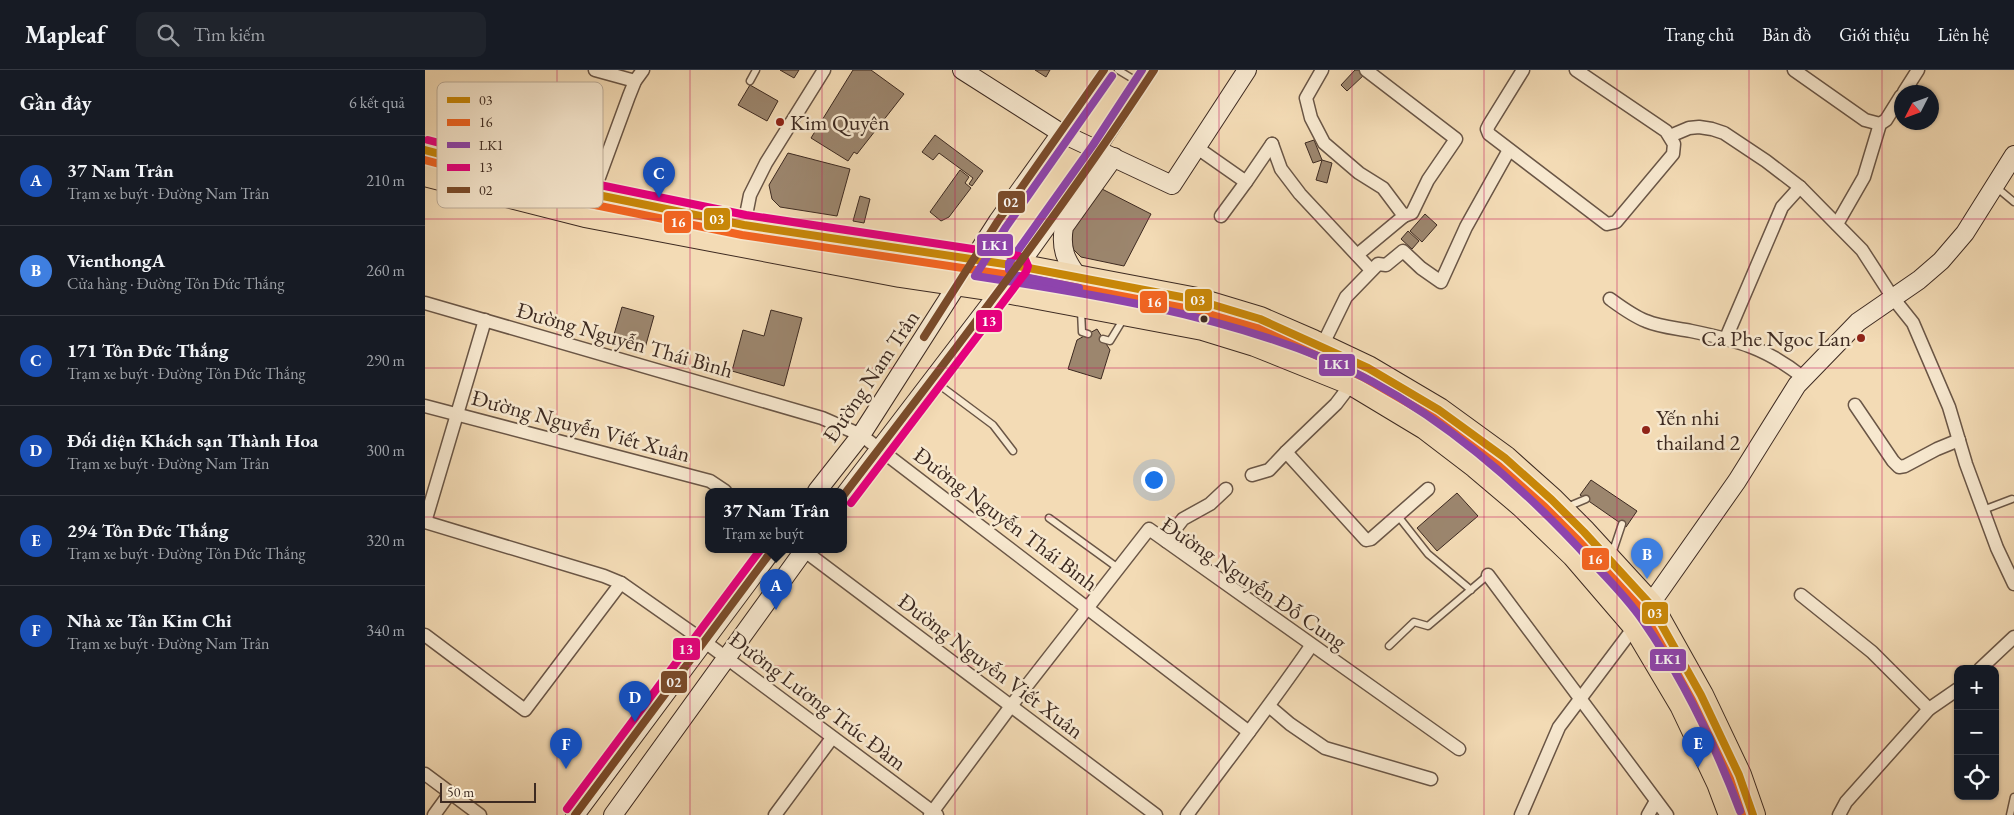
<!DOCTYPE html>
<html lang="vi">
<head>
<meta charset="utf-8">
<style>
  body { margin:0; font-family:"EB Garamond",serif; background:#20242c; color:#f1f3f6 }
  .controls { position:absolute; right:15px; bottom:15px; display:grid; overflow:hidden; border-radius:10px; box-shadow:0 1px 4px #0004 }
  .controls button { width:45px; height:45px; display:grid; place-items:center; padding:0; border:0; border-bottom:1px solid #363941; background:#171b24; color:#f1f3f6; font:25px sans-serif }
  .compass { position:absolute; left:1469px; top:15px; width:45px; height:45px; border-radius:50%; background:#171b24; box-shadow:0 1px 4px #0004; rotate:228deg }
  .scale { position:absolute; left:15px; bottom:12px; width:96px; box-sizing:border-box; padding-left:5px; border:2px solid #3d2a21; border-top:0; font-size:14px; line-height:18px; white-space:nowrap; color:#3d2a21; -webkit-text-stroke:4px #f7e8cf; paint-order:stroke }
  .you { position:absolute; left:728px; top:409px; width:18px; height:18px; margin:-12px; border:4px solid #fff; border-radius:50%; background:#1a73e8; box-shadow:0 0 0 8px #1a73e833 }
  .badge { display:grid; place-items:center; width:32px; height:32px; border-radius:50%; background:#c59692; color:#fff; font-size:16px; font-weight:700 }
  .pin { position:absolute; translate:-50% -41px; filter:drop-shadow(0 1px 2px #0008) }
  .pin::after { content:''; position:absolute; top:26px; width:18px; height:15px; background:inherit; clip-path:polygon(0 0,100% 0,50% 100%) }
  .popup { position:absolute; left:280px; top:418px; width:142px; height:65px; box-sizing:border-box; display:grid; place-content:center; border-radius:10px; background:#171b24; filter:drop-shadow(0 1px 4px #0005); font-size:16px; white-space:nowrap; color:#9ea1a6 }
  .popup b { font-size:19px; color:#f1f3f6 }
  .popup::after { content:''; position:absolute; left:50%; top:100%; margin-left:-10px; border:10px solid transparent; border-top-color:#171b24 }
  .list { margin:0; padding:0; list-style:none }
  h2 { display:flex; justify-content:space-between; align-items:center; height:65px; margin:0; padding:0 20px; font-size:21px }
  h2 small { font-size:16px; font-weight:400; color:#9ea1a6 }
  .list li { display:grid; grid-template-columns:32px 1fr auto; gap:15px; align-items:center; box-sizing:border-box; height:90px; padding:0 20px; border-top:1px solid #363941 }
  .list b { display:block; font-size:19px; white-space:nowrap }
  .list p { margin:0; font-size:16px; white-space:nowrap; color:#9ea1a6 }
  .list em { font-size:16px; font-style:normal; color:#9ea1a6 }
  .icon { flex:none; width:28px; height:28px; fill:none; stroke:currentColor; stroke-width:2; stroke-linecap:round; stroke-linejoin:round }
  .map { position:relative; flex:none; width:1589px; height:745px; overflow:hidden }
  header { display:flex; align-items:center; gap:30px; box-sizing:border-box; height:70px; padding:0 25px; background:#171b24; border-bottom:1px solid #363941 }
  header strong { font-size:24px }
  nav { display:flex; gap:28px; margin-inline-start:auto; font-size:18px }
  .search { width:350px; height:45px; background:#20242c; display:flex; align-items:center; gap:12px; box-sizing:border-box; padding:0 18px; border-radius:10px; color:#9ea1a6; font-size:19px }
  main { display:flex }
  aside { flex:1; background:#171b24 }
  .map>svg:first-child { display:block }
  .building { fill:#9c866e; stroke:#3d2a21 }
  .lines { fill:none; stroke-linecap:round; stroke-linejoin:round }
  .lane-casing { stroke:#6a5646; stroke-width:9 }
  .street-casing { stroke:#6a5646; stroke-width:15 }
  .secondary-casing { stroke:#3d2a21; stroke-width:20 }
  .highway-casing { stroke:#3d2a21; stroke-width:26 }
  .lane { stroke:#f7e8cf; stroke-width:6 }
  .street { stroke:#f7e8cf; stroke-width:12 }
  .secondary { stroke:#f7e8cf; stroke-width:18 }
  .highway { stroke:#f3dbb5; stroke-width:24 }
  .bus-1-casing { stroke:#f7e8cf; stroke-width:11 }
  .bus-2-casing { stroke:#f7e8cf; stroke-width:11 }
  .bus-3-casing { stroke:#f7e8cf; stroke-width:11 }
  .bus-4-casing { stroke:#f7e8cf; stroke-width:11 }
  .bus-5-casing { stroke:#f7e8cf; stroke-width:11 }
  .bus-1 { stroke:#c88708; stroke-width:8 }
  .bus-2 { stroke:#f26522; stroke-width:8 }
  .bus-3 { stroke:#8e44ad; stroke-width:8 }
  .bus-4 { stroke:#e5007d; stroke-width:8 }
  .bus-5 { stroke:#7a4b2a; stroke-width:8 }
  .grid { fill:none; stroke:#c2185b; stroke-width:1; stroke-opacity:0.55 }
  .poi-dot { fill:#8f2418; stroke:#f7e8cf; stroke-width:2 }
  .bus-dot { fill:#3d2a21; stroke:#f7e8cf; stroke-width:2 }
  .labels { text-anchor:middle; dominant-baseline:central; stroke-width:5; stroke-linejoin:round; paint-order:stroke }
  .poi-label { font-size:22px; fill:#3d2a21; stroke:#f7e8cf; text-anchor:start }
  .street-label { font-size:22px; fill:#3d2a21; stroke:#f7e8cf }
  .key { fill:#f7e8cf; stroke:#bfaf9b; stroke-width:1 }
  .key-label { font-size:14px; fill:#3d2a21 }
  .line-badge { stroke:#f7e8cf; stroke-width:2 }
  .badge-label { font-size:14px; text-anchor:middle; font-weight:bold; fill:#fff }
</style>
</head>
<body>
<header>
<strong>Mapleaf</strong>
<div class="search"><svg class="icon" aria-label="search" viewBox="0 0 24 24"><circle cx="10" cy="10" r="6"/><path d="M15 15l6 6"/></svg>Tìm kiếm</div>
<nav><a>Trang chủ</a><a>Bản đồ</a><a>Giới thiệu</a><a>Liên hệ</a></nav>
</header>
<main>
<aside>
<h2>Gần đây<small>6 kết quả</small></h2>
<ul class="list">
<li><span class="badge" style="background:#1a4fb4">A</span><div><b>37 Nam Trân</b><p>Trạm xe buýt · Đường Nam Trân</p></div><em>210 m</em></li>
<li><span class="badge" style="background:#3f7fe0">B</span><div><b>VienthongA</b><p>Cửa hàng · Đường Tôn Đức Thắng</p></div><em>260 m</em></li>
<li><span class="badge" style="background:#1a4fb4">C</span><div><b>171 Tôn Đức Thắng</b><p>Trạm xe buýt · Đường Tôn Đức Thắng</p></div><em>290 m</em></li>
<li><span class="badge" style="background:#1a4fb4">D</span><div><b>Đối diện Khách sạn Thành Hoa</b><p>Trạm xe buýt · Đường Nam Trân</p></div><em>300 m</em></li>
<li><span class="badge" style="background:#1a4fb4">E</span><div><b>294 Tôn Đức Thắng</b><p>Trạm xe buýt · Đường Tôn Đức Thắng</p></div><em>320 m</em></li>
<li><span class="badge" style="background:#1a4fb4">F</span><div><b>Nhà xe Tân Kim Chi</b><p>Trạm xe buýt · Đường Nam Trân</p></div><em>340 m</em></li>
</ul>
</aside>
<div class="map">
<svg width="1589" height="745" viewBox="0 0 1589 745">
  <rect width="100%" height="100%" fill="#f3dbb5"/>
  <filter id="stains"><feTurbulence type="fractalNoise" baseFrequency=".004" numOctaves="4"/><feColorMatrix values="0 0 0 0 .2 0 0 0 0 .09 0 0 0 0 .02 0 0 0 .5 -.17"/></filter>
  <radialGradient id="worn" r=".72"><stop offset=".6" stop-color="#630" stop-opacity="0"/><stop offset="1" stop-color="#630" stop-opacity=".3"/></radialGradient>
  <!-- building -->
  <g class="building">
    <path d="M355 0H374L369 8Z"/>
    <path d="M428 0H446L479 24 432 84 429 82 423 91 386 68Z"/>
    <path d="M610 0H625L621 7Z"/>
    <path d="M930 0H937L940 4 922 21 916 15Z"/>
    <path d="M325 15 353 31 342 51 313 35Z"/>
    <path d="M510 65 558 101 547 116 544 114 548 108 514 83 508 90 497 82Z"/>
    <path d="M889 70 897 90 888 93 880 73Z"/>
    <path d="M363 83 425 99 412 146 355 137 347 129 344 115Z"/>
    <path d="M897 90 907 93 902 113 891 110Z"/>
    <path d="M535 100 544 107 540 113 546 118 524 147 516 151 505 142Z"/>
    <path d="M672 118 677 119 726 144 699 196 656 187 645 176 644 155Z"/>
    <path d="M435 126 445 129 439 153 428 151Z"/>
    <path d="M1000 144 1012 155 997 172 985 161Z"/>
    <path d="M983 161 994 171 987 179 976 169Z"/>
    <path d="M197 237 229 246 220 278 188 268Z"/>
    <path d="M346 240 377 248 359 316 307 301 318 260 339 266Z"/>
    <path d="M672 259 685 280 676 309 643 299 652 270Z"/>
    <path d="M1166 410 1212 441 1201 457 1155 425Z"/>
    <path d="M1032 423 1053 446 1012 481 992 458Z"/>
  </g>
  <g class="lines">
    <!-- lane casing -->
    <g class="lane-casing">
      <g id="lane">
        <path d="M693 0 718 15"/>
        <path d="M325 11 331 0"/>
        <path d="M636 63 679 0"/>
        <path d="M677 80 729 0"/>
        <path d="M1571 117 1589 132"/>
        <path d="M656 241 657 262 663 264"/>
        <path d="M678 269 685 271 699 248"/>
        <path d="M509 311 568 355 588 381"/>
        <path d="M1142 437 1161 429"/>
        <path d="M1558 440 1587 429"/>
        <path d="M973 446 1003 484 1046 520"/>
        <path d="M624 448 693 498"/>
        <path d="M1187 484 1197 454"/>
        <path d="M964 576 989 552 1003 556 1063 505"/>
        <path d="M1585 745 1589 727"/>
      </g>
    </g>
    <!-- street casing -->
    <g class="street-casing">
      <g id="street">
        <path d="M170 0 210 11"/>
        <path d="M897 0 881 28 886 48 899 73 934 103 958 118 979 146 932 185"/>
        <path d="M941 0 1031 69 1003 110 987 143 979 146"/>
        <path d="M1098 0 1064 55 1062 59 1064 64 1182 154 1191 152 1248 84 1249 74 1241 61 1151 0"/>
        <path d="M1369 0 1440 50 1455 54"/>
        <path d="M1479 22 1493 0"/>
        <path d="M1245 66 1264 58 1274 57 1287 59 1299 63 1341 91 1375 117 1437 180 1468 228 1488 253 1524 337 1541 394 1572 478 1589 514"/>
        <path d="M847 74 856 99 875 124 946 200"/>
        <path d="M771 77 821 112 847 74"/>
        <path d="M168 124 204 26 210 11 218 0"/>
        <path d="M796 146 821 112"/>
        <path d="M1412 154 1439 107 1455 54 1461 50 1476 26"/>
        <path d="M319 155 325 125 341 93 399 0"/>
        <path d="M1185 229C1196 237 1208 246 1221 251 1235 257 1251 258 1266 261 1314 271 1340 277 1379 308"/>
        <path d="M0 233 397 348 436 365 824 662"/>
        <path d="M1301 268 1357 137 1375 117"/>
        <path d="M897 276 921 227 953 194 961 195 978 181 996 198 1016 212 1041 157 1084 80"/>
        <path d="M1430 335 1468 391 1474 397 1480 396 1512 379 1534 370"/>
        <path d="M0 336 285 411 300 421"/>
        <path d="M861 382 911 334 927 313"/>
        <path d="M827 405 844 400 861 382 941 470 946 469 1003 419"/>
        <path d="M0 452 179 506 196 513 280 572 512 745"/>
        <path d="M0 452 60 250"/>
        <path d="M741 471 758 449 785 434 801 419"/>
        <path d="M377 479 731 745"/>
        <path d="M1063 505 1242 745"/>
        <path d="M1376 525 1447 582 1504 639"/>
        <path d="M0 565 100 640 196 513"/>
        <path d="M1555 599 1589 567"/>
        <path d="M845 637 865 654 900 678 1006 709"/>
        <path d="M0 704 55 745"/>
        <path d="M9 745 25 723"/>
        <path d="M350 745 407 668"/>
        <path d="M505 745 586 636 724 459 1034 679"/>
        <path d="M762 745C804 688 847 633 886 576"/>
        <path d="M1096 745 1134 657 1210 556"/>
        <path d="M1223 745 1231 731"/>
        <path d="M1414 745 1421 732 1504 639 1533 619"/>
      </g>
    </g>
    <!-- secondary casing -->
    <g class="secondary-casing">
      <g id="secondary">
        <path d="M537 0 636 63 747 115 822 0"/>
        <path d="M654 208C641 191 635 179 639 157L689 87"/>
        <path d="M392 421 436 365 573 151 636 63"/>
        <path d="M418 427 576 220 676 81"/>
        <path d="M1210 556 1312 411 1372 315 1433 252 1494 210 1516 191 1540 163 1589 85"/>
        <path d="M150 745 348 479"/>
        <path d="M188 745 380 479"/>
      </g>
    </g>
    <!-- highway casing -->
    <g class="highway-casing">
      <g id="highway">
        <path d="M0 80 168 124 319 155 593 196 772 230 835 249 888 272 943 298 1014 340 1080 388 1127 430 1159 462 1225 534 1276 625 1314 705 1328 745"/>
        <path d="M0 104 160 145 475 205 576 220 778 258 830 274 927 313 1000 357 1051 396 1097 435 1149 485 1210 556 1257 635 1294 713 1306 745"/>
      </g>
    </g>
    <!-- lane -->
    <use href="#lane" class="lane"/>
    <!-- street -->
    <use href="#street" class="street"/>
    <!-- secondary -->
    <use href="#secondary" class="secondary"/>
    <!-- highway -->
    <use href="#highway" class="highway"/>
    <!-- bus-1 casing -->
    <g class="bus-1-casing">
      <path id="bus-1" d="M0 80 168 124 319 155 593 196 772 230 835 249 943 298 1014 340 1080 388 1127 430 1159 462 1225 534 1276 625 1314 705 1328 745"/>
    </g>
    <!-- bus-2 casing -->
    <g class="bus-2-casing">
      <path id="bus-2" d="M0 90 165 134 317 165 591 206 770 240 832 258 938 307 1009 348 1074 396 1120 437 1152 469 1217 540 1267 630 1305 709 1317 745"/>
    </g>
    <!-- bus-3 casing -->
    <g class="bus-3-casing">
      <g id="bus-3">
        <path d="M687 6 581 157 550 206C668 224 787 243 898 288 1001 331 1091 409 1166 491 1184 510 1203 529 1218 551 1259 610 1290 675 1315 741"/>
        <path d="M654 218 589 205 584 200V193L668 75 717 0"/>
      </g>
    </g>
    <!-- bus-4 casing -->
    <g class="bus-4-casing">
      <g id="bus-4">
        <path d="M3 70 170 114 321 145 594 186 600 189 603 196 601 202 426 433"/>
        <path d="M142 739 336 479"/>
      </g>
    </g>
    <!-- bus-5 casing -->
    <g class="bus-5-casing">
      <g id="bus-5">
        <path d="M499 267 573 151 679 0"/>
        <path d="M418 426C525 286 633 147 729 0"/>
        <path d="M150 745 348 479"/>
      </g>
    </g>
    <!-- bus-1 -->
    <use href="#bus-1" class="bus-1"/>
    <!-- bus-2 -->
    <use href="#bus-2" class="bus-2"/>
    <!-- bus-3 -->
    <use href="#bus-3" class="bus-3"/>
    <!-- bus-4 -->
    <use href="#bus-4" class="bus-4"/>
    <!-- bus-5 -->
    <use href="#bus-5" class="bus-5"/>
  </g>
  <!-- grid -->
  <path class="grid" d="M132 0V745M265 0V745M397 0V745M530 0V745M662 0V745M794 0V745M927 0V745M1059 0V745M1192 0V745M1324 0V745M1457 0V745M0 149H1589M0 298H1589M0 447H1589M0 596H1589"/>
  <!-- markers -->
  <g class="poi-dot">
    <circle cx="355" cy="52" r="5"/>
    <circle cx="1436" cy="268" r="5"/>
    <circle cx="1221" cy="360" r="5"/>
  </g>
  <circle class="bus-dot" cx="779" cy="249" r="4.5"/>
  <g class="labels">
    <!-- poi labels -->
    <g class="poi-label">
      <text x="365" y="52">Kim Quyên</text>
      <text x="1426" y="268" text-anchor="end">Ca Phe Ngoc Lan</text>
      <text x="1231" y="347">Yến nhi<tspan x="1231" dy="25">thailand 2</tspan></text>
    </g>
    <!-- street labels -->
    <g class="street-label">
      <text transform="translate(200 270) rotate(16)">Đường Nguyễn Thái Bình</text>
      <text transform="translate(446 306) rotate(-56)">Đường Nam Trân</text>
      <text transform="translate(156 356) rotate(15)">Đường Nguyễn Viết Xuân</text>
      <text transform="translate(581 449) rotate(37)">Đường Nguyễn Thái Bình</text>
      <text transform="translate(829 513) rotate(34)">Đường Nguyễn Đỗ Cung</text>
      <text transform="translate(566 596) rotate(37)">Đường Nguyễn Viết Xuân</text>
      <text transform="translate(393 631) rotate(37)">Đường Lương Trúc Đàm</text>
    </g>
  </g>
  <!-- legend -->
  <rect x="12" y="12" width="166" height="126" rx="8" class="key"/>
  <rect x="22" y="27" width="23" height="6" fill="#c88708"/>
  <rect x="22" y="49" width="23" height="7" fill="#f26522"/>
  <rect x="22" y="72" width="23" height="6" fill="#8e44ad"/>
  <rect x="22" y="94" width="23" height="7" fill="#e5007d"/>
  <rect x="22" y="117" width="23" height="6" fill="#7a4b2a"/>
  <g class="key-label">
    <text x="54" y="35">03</text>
    <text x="54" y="57">16</text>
    <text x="54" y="80">LK1</text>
    <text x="54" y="102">13</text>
    <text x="54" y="125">02</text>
  </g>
  <g class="line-badge">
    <rect x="572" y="120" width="29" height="24" rx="5" fill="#7a4b2a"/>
    <rect x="278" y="137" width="28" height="24" rx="5" fill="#c88708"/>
    <rect x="238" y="140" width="29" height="24" rx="5" fill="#f26522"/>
    <rect x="551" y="163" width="38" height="24" rx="5" fill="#8e44ad"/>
    <rect x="759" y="218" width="29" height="24" rx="5" fill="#c88708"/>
    <rect x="714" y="220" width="29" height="24" rx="5" fill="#f26522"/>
    <rect x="550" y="239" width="28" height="24" rx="5" fill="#e5007d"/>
    <rect x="893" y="283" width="38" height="24" rx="5" fill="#8e44ad"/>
    <rect x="1156" y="477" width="29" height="24" rx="5" fill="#f26522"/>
    <rect x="1216" y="531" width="28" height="24" rx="5" fill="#c88708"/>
    <rect x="247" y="567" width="29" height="24" rx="5" fill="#e5007d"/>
    <rect x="1224" y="578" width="38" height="24" rx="5" fill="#8e44ad"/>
    <rect x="235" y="600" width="28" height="24" rx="5" fill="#7a4b2a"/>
  </g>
  <g class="badge-label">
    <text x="586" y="137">02</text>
    <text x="292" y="154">03</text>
    <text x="253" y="157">16</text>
    <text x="570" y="180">LK1</text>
    <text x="773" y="235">03</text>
    <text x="729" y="237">16</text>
    <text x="564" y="256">13</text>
    <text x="912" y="299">LK1</text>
    <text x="1170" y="494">16</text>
    <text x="1230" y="548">03</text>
    <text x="261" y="584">13</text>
    <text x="1243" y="594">LK1</text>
    <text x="249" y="617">02</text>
  </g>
  <rect width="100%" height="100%" filter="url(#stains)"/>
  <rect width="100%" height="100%" fill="url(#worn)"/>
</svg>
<div class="controls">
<button>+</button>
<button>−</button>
<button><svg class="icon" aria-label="locate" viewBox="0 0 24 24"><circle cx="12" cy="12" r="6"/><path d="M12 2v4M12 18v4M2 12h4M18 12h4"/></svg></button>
</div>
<svg class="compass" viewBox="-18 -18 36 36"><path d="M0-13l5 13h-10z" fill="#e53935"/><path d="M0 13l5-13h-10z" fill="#9ea1a6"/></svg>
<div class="scale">50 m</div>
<div class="you"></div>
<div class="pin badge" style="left:351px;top:540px;background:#1a4fb4">A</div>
<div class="popup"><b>37 Nam Trân</b>Trạm xe buýt</div>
<div class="pin badge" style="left:1222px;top:509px;background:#3f7fe0">B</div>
<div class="pin badge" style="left:234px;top:128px;background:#1a4fb4">C</div>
<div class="pin badge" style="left:210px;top:652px;background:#1a4fb4">D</div>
<div class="pin badge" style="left:1273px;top:698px;background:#1a4fb4">E</div>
<div class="pin badge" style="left:141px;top:699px;background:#1a4fb4">F</div>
</div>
</main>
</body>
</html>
